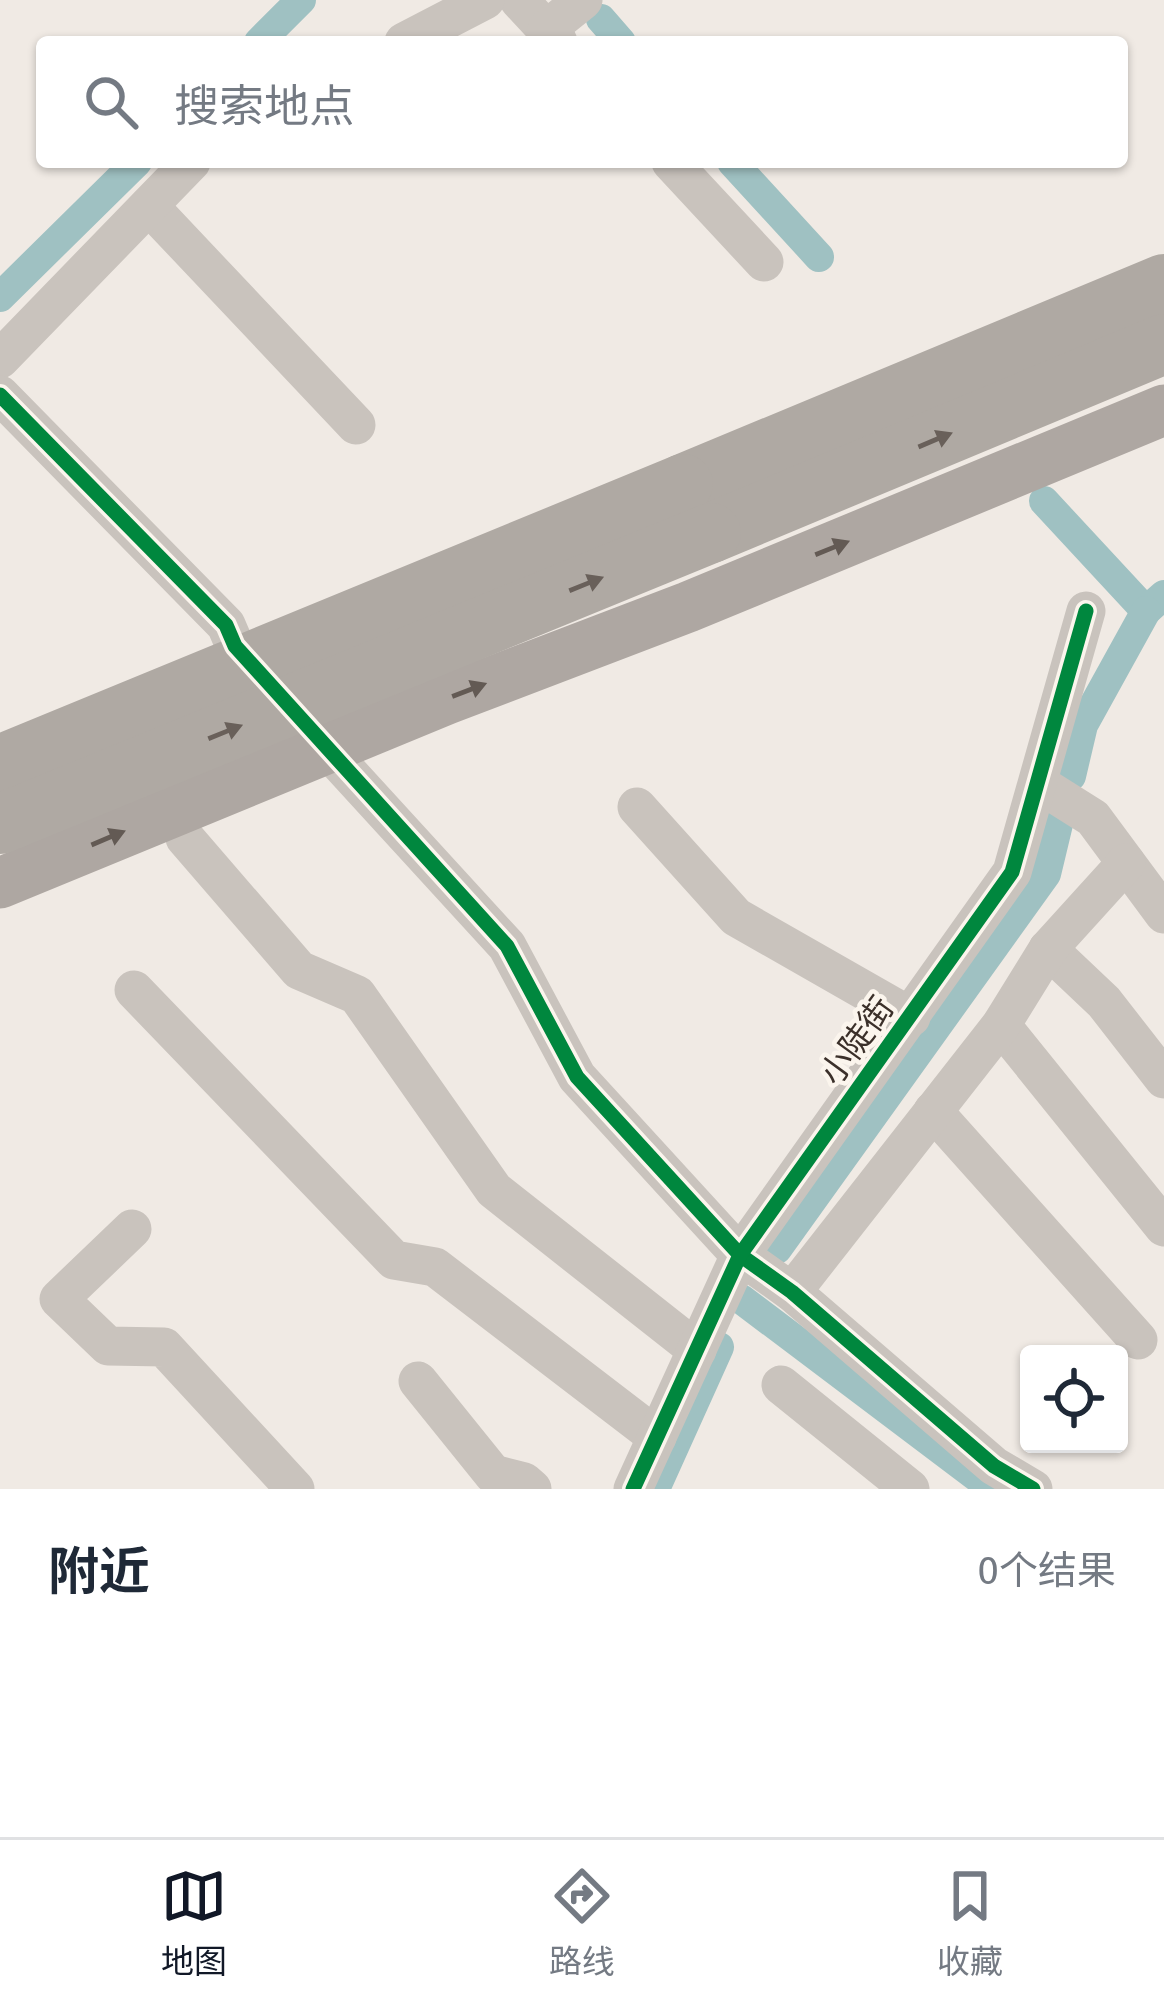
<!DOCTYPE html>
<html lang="zh">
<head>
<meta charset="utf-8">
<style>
  body { margin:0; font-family:"Fira Sans","Noto Sans SC",sans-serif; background:#f2f2f3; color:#1f2937 }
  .controls { position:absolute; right:36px; bottom:36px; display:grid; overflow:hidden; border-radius:12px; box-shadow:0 3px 9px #0004 }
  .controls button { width:108px; height:108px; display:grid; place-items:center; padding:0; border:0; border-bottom:3px solid #e0e1e3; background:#fff; color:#1f2937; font:60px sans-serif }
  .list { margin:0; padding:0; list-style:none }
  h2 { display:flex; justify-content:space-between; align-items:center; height:156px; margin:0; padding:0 48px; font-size:51px }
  h2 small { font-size:39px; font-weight:400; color:#747a83 }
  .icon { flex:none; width:66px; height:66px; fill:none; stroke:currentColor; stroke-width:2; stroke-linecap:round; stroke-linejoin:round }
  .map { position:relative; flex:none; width:1164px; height:1489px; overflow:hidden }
  .search { position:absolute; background:#fff; box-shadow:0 3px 9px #0004; left:36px; right:36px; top:36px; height:132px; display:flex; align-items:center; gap:30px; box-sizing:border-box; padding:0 42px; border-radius:12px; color:#747a83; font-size:45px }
  .sheet { height:348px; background:#fff }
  nav { display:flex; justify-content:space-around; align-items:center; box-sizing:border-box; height:168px; border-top:3px solid #e0e1e3; background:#fff; font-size:33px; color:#747a83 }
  nav a { display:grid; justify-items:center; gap:6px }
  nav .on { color:#111827 }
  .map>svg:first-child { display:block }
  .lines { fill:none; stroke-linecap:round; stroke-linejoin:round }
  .canal { stroke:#9fc1c2; stroke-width:30 }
  .minor { stroke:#c9c3bd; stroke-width:39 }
  .major { stroke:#aea7a2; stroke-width:51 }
  .highway { stroke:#afa9a3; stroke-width:60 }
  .highway-bridge { stroke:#afa9a3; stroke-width:60 }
  .cycleway-casing { stroke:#fbf5ed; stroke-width:22 }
  .cycleway { stroke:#00873e; stroke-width:15 }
  .oneway { fill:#69605a }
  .oneway2 { fill:#635a54 }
  .labels { text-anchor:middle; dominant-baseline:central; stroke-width:9; stroke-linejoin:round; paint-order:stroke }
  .street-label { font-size:33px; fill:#3b302a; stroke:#fbf5ed }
</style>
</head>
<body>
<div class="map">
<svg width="1164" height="1489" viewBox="0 0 1164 1489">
  <rect width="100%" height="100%" fill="#f0eae4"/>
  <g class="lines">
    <!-- canal -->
    <g class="canal">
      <path d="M601 19 621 42"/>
      <path d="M259 42 301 0"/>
      <path d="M732 162 819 257"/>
      <path d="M0 297 137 162"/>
      <path d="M1044 501 1146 611 1164 595"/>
      <path d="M1071 776 1083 725 1146 611"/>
      <path d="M777 1249 1046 874 1058 824"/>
      <path d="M741 1299 993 1489"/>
      <path d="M655 1489 719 1347"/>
    </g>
    <!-- minor -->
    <g class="minor">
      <path d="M519 0 558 42"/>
      <path d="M547 29 583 0"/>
      <path d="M404 42 485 0"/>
      <path d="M671 162 764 262"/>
      <path d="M149 206 356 425"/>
      <path d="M0 359 191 162"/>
      <path d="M0 395 226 625 235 646 265 680"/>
      <path d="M312 733 507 946 577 1077 740 1255 792 1292 994 1466 1033 1489"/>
      <path d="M1039 784 1093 818 1164 914"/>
      <path d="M637 807 736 917 911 1017"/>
      <path d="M185 838 299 970 357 995 494 1190 697 1350"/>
      <path d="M1048 949 1104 1002 1164 1079"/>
      <path d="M134 990 394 1260 435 1267 657 1437"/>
      <path d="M1001 1025 1164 1227"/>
      <path d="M933 1111 1138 1340"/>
      <path d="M132 1229 59 1299 108 1346 164 1347 295 1489"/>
      <path d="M792 1292 1001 1025 1048 949 1126 863"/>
      <path d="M418 1381 493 1474 524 1482 532 1489"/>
      <path d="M781 1385 910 1489"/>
      <path d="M633 1489 740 1255 1012 872 1086 611"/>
    </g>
    <!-- major -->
    <path class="major" d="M0 883 447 699 688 607 1164 410"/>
    <!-- highway -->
    <g class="highway">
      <path d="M683 484 1164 284"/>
      <path d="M711 533 1164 344"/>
    </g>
    <!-- highway-bridge -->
    <g class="highway-bridge">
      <path d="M0 765 683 484"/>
      <path d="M0 824 711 533"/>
    </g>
    <!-- cycleway casing -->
    <g class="cycleway-casing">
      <g id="cycleway">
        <path d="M0 395 226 625 235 646 507 946 577 1077 740 1255 792 1292 994 1466 1033 1489"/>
        <path d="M633 1489 740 1255 1012 872 1086 611"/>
      </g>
    </g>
    <!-- cycleway -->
    <use href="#cycleway" class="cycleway"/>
  </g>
  <!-- one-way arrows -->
  <defs><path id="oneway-solid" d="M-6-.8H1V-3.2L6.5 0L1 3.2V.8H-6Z" transform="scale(3)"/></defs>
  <g class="oneway">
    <use href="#oneway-solid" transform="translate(935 440) rotate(-23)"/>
    <use href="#oneway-solid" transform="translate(586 584) rotate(-22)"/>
    <use href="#oneway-solid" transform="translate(225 732) rotate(-22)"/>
  </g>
  <g class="oneway2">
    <use href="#oneway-solid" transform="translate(832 548) rotate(-22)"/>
    <use href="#oneway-solid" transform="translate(469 690) rotate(-21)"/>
    <use href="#oneway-solid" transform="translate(108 838) rotate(-23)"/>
  </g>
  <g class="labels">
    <!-- street labels -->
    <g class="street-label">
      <text transform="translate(857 1041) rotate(-54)">小陡街</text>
    </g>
  </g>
</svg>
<div class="controls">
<button><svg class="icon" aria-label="locate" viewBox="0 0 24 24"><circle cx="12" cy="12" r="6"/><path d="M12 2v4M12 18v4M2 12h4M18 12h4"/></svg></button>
</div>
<div class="search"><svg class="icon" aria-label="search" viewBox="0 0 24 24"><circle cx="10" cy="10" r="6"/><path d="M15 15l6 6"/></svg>搜索地点</div>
</div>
<section class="sheet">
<h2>附近<small>0个结果</small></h2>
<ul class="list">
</ul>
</section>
<nav>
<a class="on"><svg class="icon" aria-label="map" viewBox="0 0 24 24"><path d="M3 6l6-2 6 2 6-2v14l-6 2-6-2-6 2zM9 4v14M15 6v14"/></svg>地图</a>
<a><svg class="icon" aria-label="directions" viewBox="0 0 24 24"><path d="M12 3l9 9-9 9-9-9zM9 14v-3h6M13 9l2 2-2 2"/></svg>路线</a>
<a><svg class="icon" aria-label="saved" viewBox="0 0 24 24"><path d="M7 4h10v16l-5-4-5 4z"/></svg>收藏</a>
</nav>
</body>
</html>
